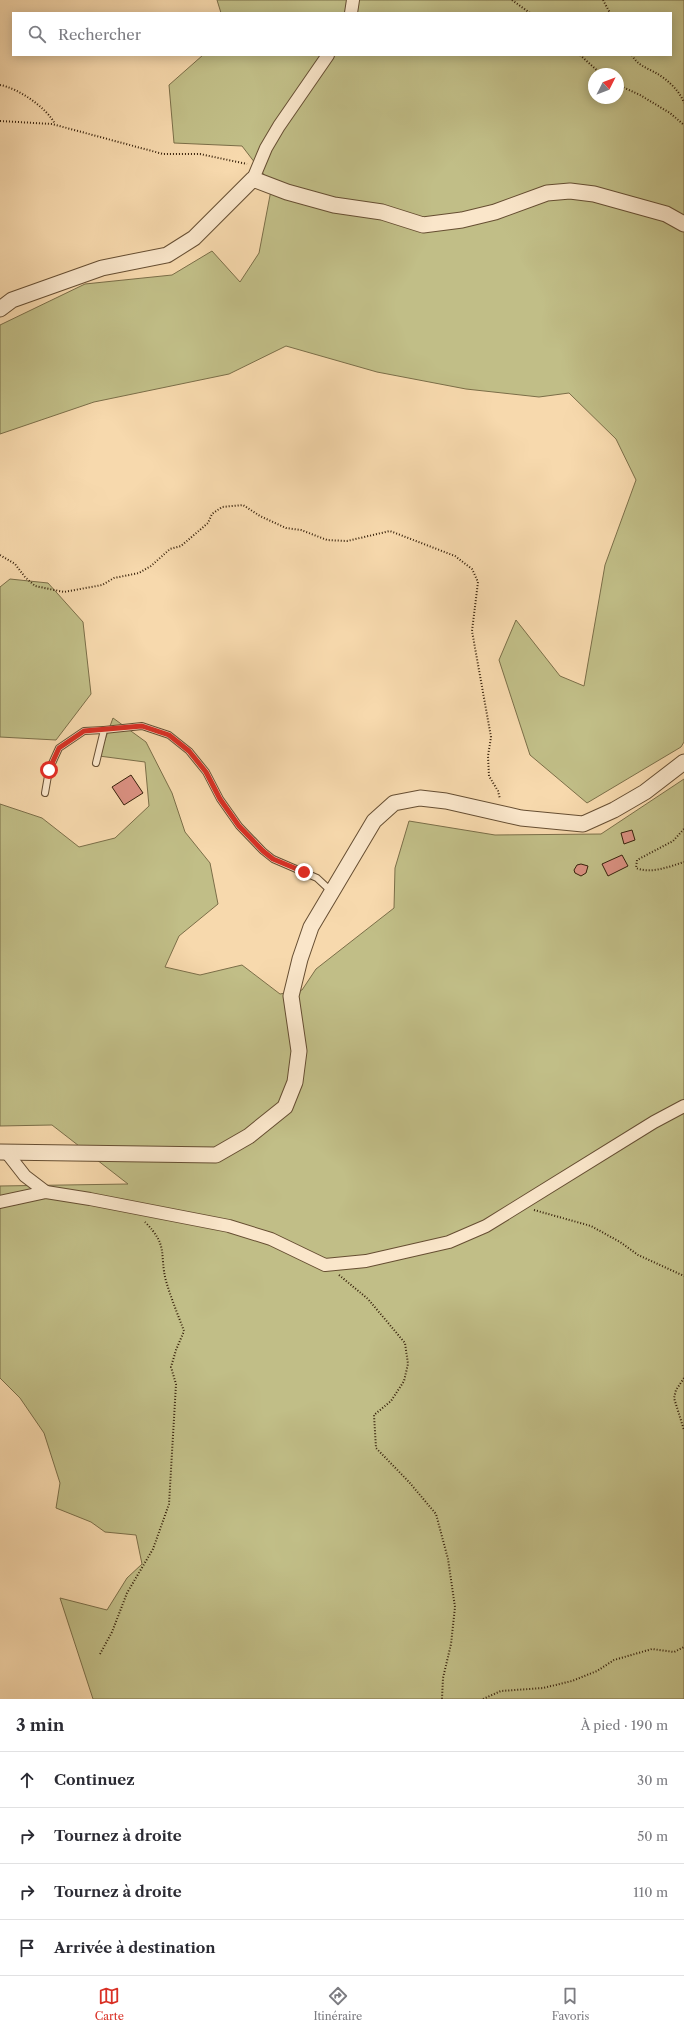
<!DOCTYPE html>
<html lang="fr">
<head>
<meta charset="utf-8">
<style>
  body { margin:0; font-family:"Libre Caslon Text",serif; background:#f7f7f7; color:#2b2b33 }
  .compass { position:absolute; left:588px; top:68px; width:36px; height:36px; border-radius:50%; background:#fff; box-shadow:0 2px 10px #0003; rotate:48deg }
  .stop { position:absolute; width:12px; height:12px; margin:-9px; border:3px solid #d93025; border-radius:50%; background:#fff }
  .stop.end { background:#d93025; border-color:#fff; box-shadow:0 1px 4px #0008 }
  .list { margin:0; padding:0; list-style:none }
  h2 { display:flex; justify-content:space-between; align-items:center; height:52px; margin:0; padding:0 16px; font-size:17px }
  h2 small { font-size:13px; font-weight:400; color:#7c7c81 }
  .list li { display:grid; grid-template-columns:26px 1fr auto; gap:12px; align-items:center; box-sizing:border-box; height:56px; padding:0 16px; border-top:1px solid #e1e1e2 }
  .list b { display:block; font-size:15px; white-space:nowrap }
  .list em { font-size:13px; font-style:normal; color:#7c7c81 }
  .icon { flex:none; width:22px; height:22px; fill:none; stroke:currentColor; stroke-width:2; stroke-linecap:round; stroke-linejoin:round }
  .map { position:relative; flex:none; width:684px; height:1699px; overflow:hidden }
  .search { position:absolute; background:#fff; box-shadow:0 2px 10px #0003; left:12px; right:12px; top:12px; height:44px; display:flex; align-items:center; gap:10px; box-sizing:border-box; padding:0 14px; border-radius:0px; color:#7c7c81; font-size:15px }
  .sheet { height:276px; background:#fff }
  nav { display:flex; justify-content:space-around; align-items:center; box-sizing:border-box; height:56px; border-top:1px solid #e1e1e2; background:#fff; font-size:11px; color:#7c7c81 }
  nav a { display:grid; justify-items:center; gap:2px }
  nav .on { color:#d93025 }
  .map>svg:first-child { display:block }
  .green { fill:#c1be87; stroke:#7b6e48; fill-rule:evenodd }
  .building { fill:#da9081; stroke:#351f09 }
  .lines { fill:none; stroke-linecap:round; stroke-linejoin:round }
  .service-casing { stroke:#664e32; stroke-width:8 }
  .minor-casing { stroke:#664e32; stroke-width:14 }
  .tertiary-casing { stroke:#664e32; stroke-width:17 }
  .path { stroke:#351f09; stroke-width:2; stroke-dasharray:1 2; stroke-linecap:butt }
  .service { stroke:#fae6ca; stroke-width:6 }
  .minor { stroke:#fae6ca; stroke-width:12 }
  .tertiary { stroke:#fae6ca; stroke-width:15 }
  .route { stroke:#d93025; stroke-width:5 }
</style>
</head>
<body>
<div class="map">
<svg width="684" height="1699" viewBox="0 0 684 1699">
  <rect width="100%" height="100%" fill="#f7d9ad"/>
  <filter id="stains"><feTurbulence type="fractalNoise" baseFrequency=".005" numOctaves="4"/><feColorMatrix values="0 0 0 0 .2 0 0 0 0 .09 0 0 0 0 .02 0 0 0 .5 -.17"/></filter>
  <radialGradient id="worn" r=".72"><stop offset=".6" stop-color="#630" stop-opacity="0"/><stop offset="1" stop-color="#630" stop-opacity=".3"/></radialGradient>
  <!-- green -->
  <g class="green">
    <path d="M217 0H684V742L681 747 587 803 530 755 499 660 516 620 560 676 584 686 605 565 636 480 616 439 569 393 539 397 466 389 377 372 286 346 229 374 94 402 0 434V325L85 284 172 275 212 251 240 282 259 253 272 185 242 146 174 143 169 85 203 55H671V13H221ZM594 74H618V98H594Z"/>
    <path d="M10 579 48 583 83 622 91 694 56 740 0 737V587Z"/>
    <path d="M113 718 146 742 172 793 185 832 210 863 218 904 179 936 165 967 200 975 242 965 280 994 302 990 316 969 394 908 395 868 409 821 495 835 601 834 684 779V1699H93L60 1598 107 1610 127 1578 142 1564 136 1535 105 1532 91 1522 56 1508 60 1483 44 1433 20 1398 0 1378V1186L128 1184 52 1125 0 1126V804L42 818 79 847 115 838 149 806 145 762 99 756Z"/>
  </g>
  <!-- building -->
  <g class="building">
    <path d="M131 775 143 793 124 805 112 787Z"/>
    <path d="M632 830 635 840 624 844 621 833Z"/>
    <path d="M622 855 628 866 608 876 602 864Z"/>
    <path d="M581 864 588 866 586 873 581 876 575 873 574 870 577 865Z"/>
  </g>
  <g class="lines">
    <!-- service casing -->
    <g class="service-casing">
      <g id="service">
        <path d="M96 763 104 730 142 726 169 735 189 751 206 772 220 799 239 826 263 851 273 859 317 878 332 892"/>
        <path d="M45 793 49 770 59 748 84 731 104 730"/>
      </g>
    </g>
    <!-- minor casing -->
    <g class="minor-casing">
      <g id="minor">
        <path d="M351 13 353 0"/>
        <path d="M253 179 266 148 279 126 328 55"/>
        <path d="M7 1153 25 1176 46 1192"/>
        <path d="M0 1202 46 1192 90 1199 229 1226 271 1239 325 1265 366 1261 449 1242 486 1226 654 1122 684 1106"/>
      </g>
    </g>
    <!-- tertiary casing -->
    <g class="tertiary-casing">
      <g id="tertiary">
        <path d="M0 309 12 300 102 268 167 255 194 238 253 179 287 192 334 205 382 212 423 225 462 220 495 212 547 193 570 191 594 194 666 214 684 224"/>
        <path d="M0 1152 216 1155 249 1136 285 1107 295 1082 299 1051 291 996 300 959 311 927 374 821 394 803 420 798 446 801 521 818 583 824 614 810 645 792 684 762"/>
      </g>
    </g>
    <!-- path -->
    <g class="path">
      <path d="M512 0 530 13"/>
      <path d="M603 0 610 13"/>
      <path d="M580 55 601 74"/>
      <path d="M632 55C637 65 647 68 656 73 667 79 680 91 684 103"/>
      <path d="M0 85C18 88 47 108 55 124"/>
      <path d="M618 85 640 95 670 113 684 125"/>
      <path d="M0 121 52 124 163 154H200L247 164"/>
      <path d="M0 555 15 564 25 577 35 586 64 592 102 585 114 578 139 573 151 566 170 549 181 546 208 523 212 514 222 507 243 505 260 516 286 528 301 530 327 540 347 541 390 531 455 556 472 569 478 582 472 631 491 737 488 756 489 776 498 791 500 799"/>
      <path d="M684 829 673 841 637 860 636 868C652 874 668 867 684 862"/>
      <path d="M534 1210 591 1226 620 1242 638 1255 684 1276"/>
      <path d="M339 1275 368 1299 405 1343 408 1364 404 1381 391 1401 374 1415 376 1448 409 1482 436 1514 448 1559 455 1607 451 1644 443 1678 442 1699"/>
      <path d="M684 1378 676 1390 674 1398 684 1430"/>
      <path d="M100 1654 112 1632 127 1593 153 1549 169 1504 176 1384 171 1367 176 1350 184 1331C178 1315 171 1298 166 1281 159 1254 169 1246 145 1222"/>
      <path d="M483 1699 501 1691 543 1688 572 1681 597 1671 614 1660 652 1649 674 1652 684 1647"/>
    </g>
    <!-- service -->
    <use href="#service" class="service"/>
    <!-- minor -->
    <use href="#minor" class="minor"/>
    <!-- tertiary -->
    <use href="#tertiary" class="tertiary"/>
  </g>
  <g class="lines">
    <!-- route -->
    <path class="route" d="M49 770 59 748 84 731 142 726 169 735 189 751 206 772 220 799 239 826 263 851 273 859 304 872"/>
  </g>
  <rect width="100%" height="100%" filter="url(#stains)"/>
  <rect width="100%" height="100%" fill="url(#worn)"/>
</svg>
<svg class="compass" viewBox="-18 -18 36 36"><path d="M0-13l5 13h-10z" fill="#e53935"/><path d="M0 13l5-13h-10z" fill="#7c7c81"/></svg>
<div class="stop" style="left:49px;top:770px"></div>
<div class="stop end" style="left:304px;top:872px"></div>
<div class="search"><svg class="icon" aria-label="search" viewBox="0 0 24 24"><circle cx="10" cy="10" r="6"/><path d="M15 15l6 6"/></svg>Rechercher</div>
</div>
<section class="sheet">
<h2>3 min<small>À pied · 190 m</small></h2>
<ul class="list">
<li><svg class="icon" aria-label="ahead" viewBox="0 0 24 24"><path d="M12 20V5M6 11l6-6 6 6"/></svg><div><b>Continuez</b></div><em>30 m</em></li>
<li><svg class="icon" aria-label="right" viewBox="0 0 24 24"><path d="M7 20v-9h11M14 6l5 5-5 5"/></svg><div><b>Tournez à droite</b></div><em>50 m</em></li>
<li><svg class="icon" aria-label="right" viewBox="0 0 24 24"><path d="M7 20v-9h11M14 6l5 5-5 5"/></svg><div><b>Tournez à droite</b></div><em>110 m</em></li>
<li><svg class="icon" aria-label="arrive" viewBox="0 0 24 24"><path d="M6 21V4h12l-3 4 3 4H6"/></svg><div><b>Arrivée à destination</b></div></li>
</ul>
</section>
<nav>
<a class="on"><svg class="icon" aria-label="map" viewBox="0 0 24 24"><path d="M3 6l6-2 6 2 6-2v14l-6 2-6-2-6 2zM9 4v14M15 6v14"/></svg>Carte</a>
<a><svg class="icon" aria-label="directions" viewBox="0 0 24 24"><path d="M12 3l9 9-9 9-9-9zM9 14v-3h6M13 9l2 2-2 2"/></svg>Itinéraire</a>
<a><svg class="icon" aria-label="saved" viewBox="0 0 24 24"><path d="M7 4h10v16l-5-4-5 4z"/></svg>Favoris</a>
</nav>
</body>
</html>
